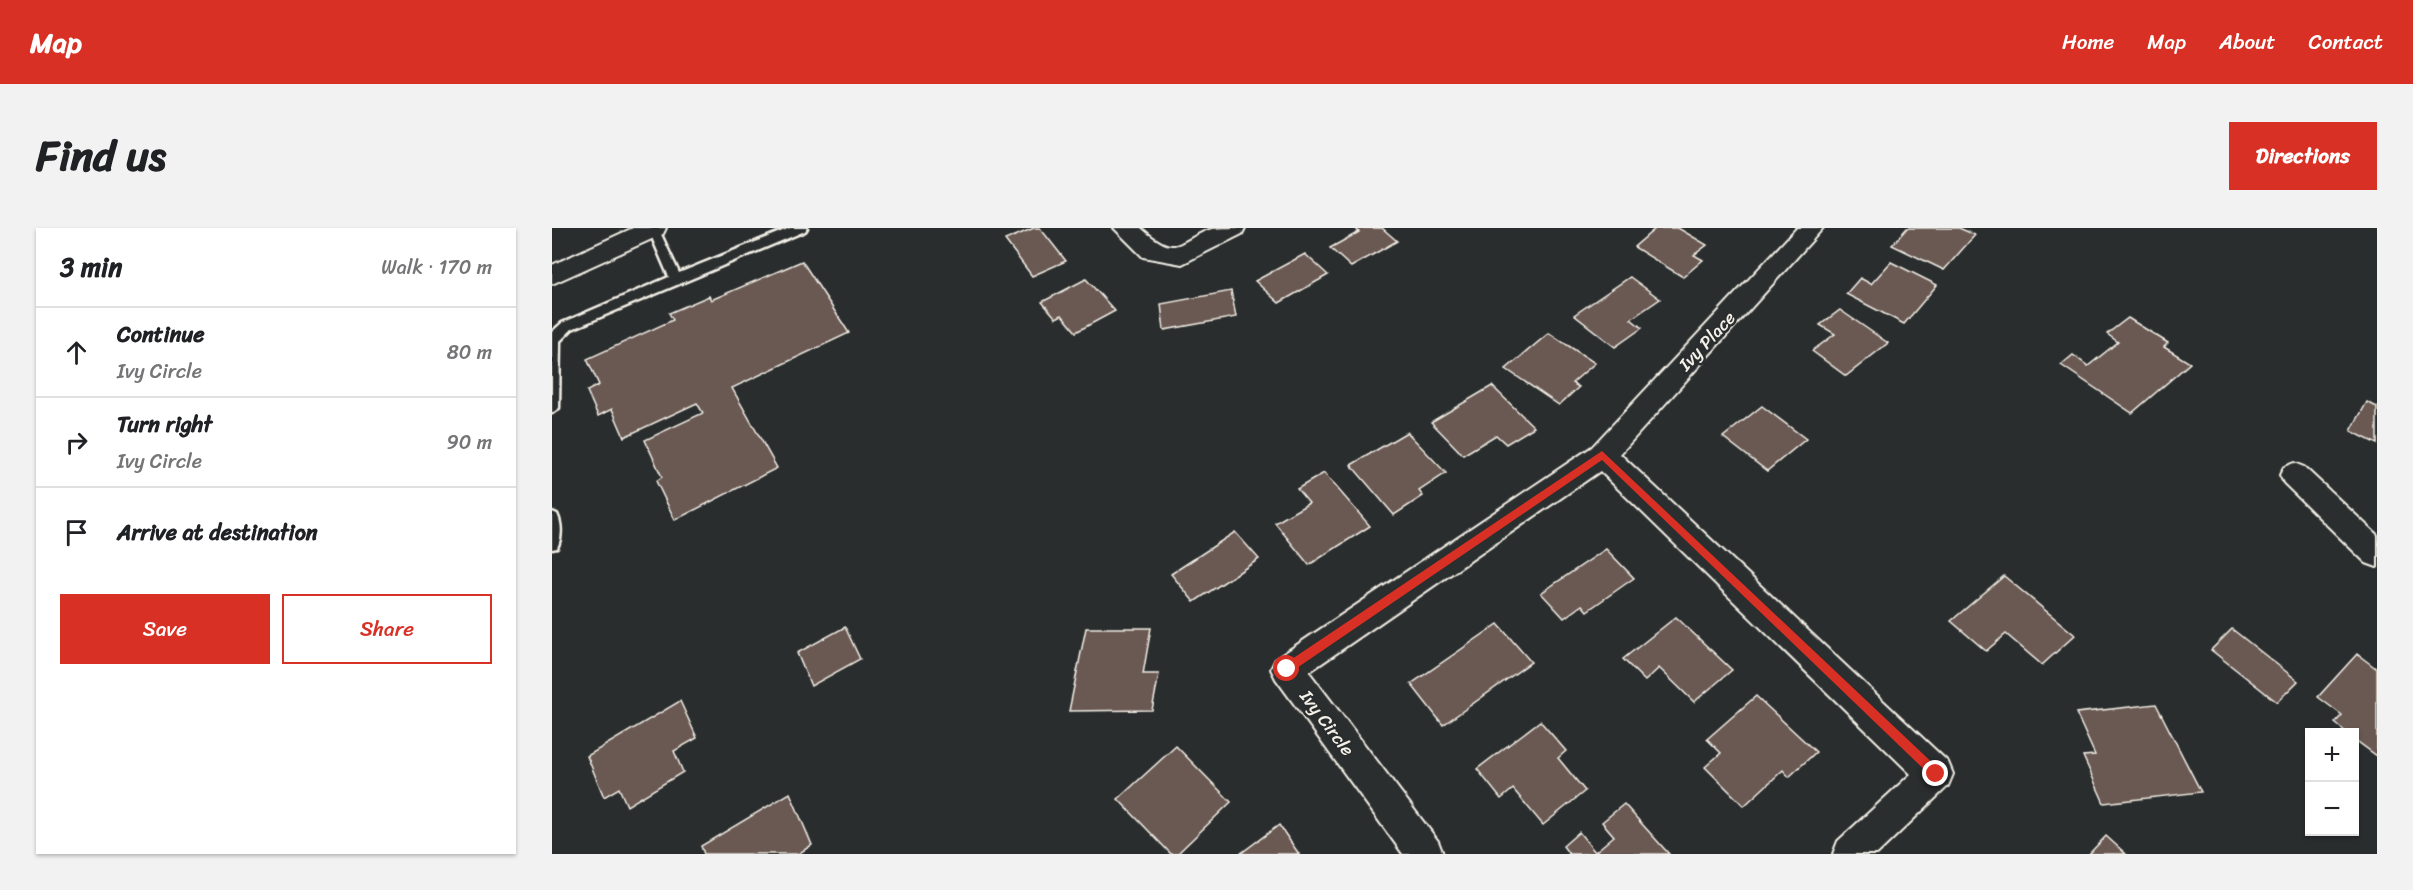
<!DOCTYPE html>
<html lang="en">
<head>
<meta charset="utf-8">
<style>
  body { margin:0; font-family:Sriracha,sans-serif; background:#f2f2f2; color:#202124 }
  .controls { position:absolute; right:18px; bottom:18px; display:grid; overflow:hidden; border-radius:0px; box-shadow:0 2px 4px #0004 }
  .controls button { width:54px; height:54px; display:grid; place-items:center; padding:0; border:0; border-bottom:2px solid #e0e0e0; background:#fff; color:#202124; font:30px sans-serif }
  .stop { position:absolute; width:18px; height:18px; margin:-14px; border:4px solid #d93025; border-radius:50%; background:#fff }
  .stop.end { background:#d93025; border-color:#fff; box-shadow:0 2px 6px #0008 }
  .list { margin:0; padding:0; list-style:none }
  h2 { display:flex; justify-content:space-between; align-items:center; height:78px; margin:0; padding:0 24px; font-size:26px }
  h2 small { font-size:20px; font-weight:400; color:#757577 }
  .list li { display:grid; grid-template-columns:39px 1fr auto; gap:18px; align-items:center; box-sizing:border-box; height:90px; padding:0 24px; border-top:2px solid #e0e0e0 }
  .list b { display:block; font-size:22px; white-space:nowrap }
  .list p { margin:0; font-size:20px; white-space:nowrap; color:#757577 }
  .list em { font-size:20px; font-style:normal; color:#757577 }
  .actions { display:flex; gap:12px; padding:18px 24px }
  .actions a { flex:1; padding:14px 0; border:2px solid #d93025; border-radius:0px; text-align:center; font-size:21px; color:#d93025 }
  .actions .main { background:#d93025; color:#fff }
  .icon { flex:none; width:33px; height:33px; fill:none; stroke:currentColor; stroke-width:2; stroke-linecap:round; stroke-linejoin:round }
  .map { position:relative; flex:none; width:1825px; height:626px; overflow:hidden; border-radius:0px }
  header { display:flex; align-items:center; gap:36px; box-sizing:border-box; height:84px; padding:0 30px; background:#d93025; color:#fff }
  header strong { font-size:28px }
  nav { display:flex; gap:33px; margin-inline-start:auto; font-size:21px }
  .intro { display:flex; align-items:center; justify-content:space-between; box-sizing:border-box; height:144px; padding:0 36px }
  h1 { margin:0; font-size:42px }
  .button { padding:15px 27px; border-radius:0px; background:#d93025; color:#fff; font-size:21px; font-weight:700 }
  main { display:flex; gap:36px; padding:0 36px }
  aside { flex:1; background:#fff; border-radius:0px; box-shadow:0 2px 4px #0004 }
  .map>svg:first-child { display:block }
  .building { fill:#6a5953; stroke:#f4f1e8; stroke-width:1.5 }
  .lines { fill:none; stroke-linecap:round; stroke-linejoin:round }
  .service-casing { stroke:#f4f1e8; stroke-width:5 }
  .minor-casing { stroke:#f4f1e8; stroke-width:4 }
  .service { fill:#2a2d2e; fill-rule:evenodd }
  .minor { fill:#2a2d2e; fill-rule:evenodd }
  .route { fill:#d93025 }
  .labels { text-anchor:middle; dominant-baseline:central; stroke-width:5; stroke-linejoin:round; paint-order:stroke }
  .street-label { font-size:18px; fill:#f4f1e8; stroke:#2a2d2e }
</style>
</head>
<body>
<header>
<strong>Map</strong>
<nav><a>Home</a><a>Map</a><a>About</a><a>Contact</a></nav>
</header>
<div class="intro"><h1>Find us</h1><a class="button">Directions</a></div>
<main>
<aside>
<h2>3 min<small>Walk · 170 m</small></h2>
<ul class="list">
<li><svg class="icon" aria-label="ahead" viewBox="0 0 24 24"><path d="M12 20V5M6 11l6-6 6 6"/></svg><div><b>Continue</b><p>Ivy Circle</p></div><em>80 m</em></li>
<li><svg class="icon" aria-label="right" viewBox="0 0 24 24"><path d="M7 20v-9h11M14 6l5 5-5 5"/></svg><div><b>Turn right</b><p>Ivy Circle</p></div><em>90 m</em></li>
<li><svg class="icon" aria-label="arrive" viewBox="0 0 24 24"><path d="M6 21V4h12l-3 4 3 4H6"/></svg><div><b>Arrive at destination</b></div></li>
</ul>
<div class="actions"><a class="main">Save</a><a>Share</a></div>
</aside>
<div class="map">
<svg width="1825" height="626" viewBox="0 0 1825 626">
  <rect width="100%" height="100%" fill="#2a2d2e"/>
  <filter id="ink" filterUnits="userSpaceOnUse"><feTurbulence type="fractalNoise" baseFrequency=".0167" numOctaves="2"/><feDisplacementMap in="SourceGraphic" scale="12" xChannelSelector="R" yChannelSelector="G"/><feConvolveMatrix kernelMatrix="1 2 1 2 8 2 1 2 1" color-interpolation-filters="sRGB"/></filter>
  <g filter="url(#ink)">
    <!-- building -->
    <g class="building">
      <path d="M482 0H488L514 33 480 48 453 12Z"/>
      <path d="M803 0H830L845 13 799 39 778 20 807 4Z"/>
      <path d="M1104 0H1126L1155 17 1142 27 1151 32 1131 49 1082 19Z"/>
      <path d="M1355 0H1407L1423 7 1392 42 1340 17Z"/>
      <path d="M753 26 776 47 727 75 703 53Z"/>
      <path d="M250 33 297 105 180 160 225 240 123 292 104 253 110 249 93 212 151 185 145 175 72 209 60 181 46 188 35 163 47 157 35 131 121 92 117 85 157 68 159 72Z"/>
      <path d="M1339 34 1385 57 1352 96 1294 66 1308 50 1319 56Z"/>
      <path d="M1078 49 1108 71 1079 91 1090 100 1063 119 1022 87Z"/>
      <path d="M534 51 563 83 524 104 510 87 504 90 490 74Z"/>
      <path d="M679 63 684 89 612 102 609 76Z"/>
      <path d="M1288 82 1336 115 1294 148 1260 123 1283 106 1268 97Z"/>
      <path d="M1576 90 1616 115 1612 119 1638 135 1580 185 1509 137 1521 127 1536 138 1566 114 1555 106Z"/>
      <path d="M997 105 1043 135 1020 155 1027 159 1007 177 954 141Z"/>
      <path d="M940 158 982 199 954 216 944 207 911 227 879 194Z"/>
      <path d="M1815 174 1825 179V216L1799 203Z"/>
      <path d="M1210 178 1254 211 1215 243 1171 209Z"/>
      <path d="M855 204 894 245 867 263 871 268 842 287 799 237Z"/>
      <path d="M772 245 818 298 757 337 723 295 757 275 745 261Z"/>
      <path d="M683 304 707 331 642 374 619 346Z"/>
      <path d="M1054 321 1082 350 1035 383 1030 377 1012 390 989 365Z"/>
      <path d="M1452 348 1523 407 1490 437 1454 406 1434 423 1399 393Z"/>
      <path d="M1124 389 1180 442 1142 474 1107 440 1093 453 1071 431Z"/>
      <path d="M946 396 979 434 891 497 859 456Z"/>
      <path d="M293 399 308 431 259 458 245 425Z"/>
      <path d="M534 400H599L591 446H607L600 482 517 483Z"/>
      <path d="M1680 401 1746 453 1725 474 1659 422Z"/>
      <path d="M1805 426 1825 441V528L1802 511V505H1795L1783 495 1790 487 1766 469Z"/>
      <path d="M1204 468 1264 524 1237 549 1231 542 1192 578 1153 539 1169 525 1155 511Z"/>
      <path d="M128 473 145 510 122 523 131 544 75 578 67 560 52 569 35 528Z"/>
      <path d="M1604 476 1649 564 1552 575 1531 528 1543 527 1524 485Z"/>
      <path d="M988 493 1014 523 1006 530 1033 563 991 597 961 561 949 571 925 541Z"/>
      <path d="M624 518 679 574 625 626H619L566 571Z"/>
      <path d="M238 565 260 617 246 626H152L149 618Z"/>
      <path d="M1072 576 1117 626H1017L1011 618 1027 604 1043 624 1062 608 1050 594Z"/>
      <path d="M727 597 747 626H688Z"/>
      <path d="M1554 608 1574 626H1537Z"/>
    </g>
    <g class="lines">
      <!-- service casing -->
      <g class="service-casing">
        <g id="service">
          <path d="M96 0H106L127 45 238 0H255L253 3 20 101 8 113 7 180 0 185V104L10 95 117 49Z"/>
          <path d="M0 284 5 286C10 296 10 309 5 320L0 321Z"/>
        </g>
      </g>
      <!-- minor casing -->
      <g class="minor-casing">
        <g id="minor">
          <path d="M81 0H114L111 6 0 56V37Z"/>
          <path d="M562 0H589C627 33 624 13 660 1 669 0 683 0 693 0L690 6 630 36 591 29Z"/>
          <path d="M1245 0H1271L1068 226 1396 534 1401 546 1396 558 1325 626H1281L1286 613 1359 546 1048 243 757 444 886 613 891 626H851L724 451 719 441 724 431 1040 219Z"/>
          <path d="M1742 235 1752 239 1825 307V339L1814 335 1732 255 1728 247 1732 239Z"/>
        </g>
      </g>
      <!-- service -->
      <use href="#service" class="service"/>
      <!-- minor -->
      <use href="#minor" class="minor"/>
    </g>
  </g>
  <!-- route -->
  <path class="route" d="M1050 223 1388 542V550H1381L1050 232 739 444H731V437Z"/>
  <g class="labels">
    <!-- street labels -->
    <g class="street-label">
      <text transform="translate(1155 113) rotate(-47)">Ivy Place</text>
      <text transform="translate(775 495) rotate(53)">Ivy Circle</text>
    </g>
  </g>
</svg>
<div class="controls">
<button>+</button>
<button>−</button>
</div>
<div class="stop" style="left:735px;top:441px"></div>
<div class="stop end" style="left:1384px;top:546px"></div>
</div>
</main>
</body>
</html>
